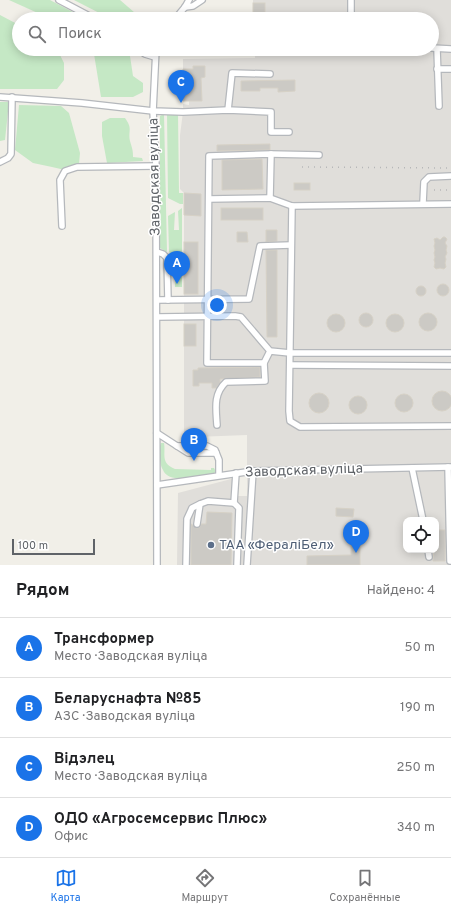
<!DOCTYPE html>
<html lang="ru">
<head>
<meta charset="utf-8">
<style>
  body { margin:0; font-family:Overpass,sans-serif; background:#f6f6f6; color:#202124 }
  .controls { position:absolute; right:12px; bottom:12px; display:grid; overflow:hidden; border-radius:8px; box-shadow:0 2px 10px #0003 }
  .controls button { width:36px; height:36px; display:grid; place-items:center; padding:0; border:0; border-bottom:1px solid #e0e0e0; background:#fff; color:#202124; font:20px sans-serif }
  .scale { position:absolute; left:12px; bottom:10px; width:83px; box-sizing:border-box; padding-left:4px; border:2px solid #5f6368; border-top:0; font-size:11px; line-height:14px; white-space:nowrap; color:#5f6368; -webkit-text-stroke:3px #fff; paint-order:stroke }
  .you { position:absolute; left:217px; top:305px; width:14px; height:14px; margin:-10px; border:3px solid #fff; border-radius:50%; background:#1a73e8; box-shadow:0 0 0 6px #1a73e833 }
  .badge { display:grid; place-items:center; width:26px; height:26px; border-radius:50%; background:#1a73e8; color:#fff; font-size:13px; font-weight:700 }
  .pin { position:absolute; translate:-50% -33px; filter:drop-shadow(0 1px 2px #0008) }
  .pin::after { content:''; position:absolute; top:21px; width:14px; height:12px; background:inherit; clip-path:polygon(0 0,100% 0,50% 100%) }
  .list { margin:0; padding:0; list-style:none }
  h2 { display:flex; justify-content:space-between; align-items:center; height:52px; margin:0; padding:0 16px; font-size:17px }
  h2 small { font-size:13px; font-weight:400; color:#757577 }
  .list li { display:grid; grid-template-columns:26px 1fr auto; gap:12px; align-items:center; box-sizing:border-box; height:60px; padding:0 16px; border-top:1px solid #e0e0e0 }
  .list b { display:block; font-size:15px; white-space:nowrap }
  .list p { margin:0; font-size:13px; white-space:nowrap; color:#757577 }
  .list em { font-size:13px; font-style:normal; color:#757577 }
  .icon { flex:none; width:22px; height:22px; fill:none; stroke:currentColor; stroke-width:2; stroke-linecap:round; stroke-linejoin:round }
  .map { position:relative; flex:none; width:451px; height:565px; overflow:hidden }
  .search { position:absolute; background:#fff; box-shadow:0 2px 10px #0003; left:12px; right:12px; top:12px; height:44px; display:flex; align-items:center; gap:10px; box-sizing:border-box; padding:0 14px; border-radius:22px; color:#757577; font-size:15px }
  .sheet { height:292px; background:#fff }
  nav { display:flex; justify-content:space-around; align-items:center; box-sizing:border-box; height:56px; border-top:1px solid #e0e0e0; background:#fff; font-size:11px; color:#757577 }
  nav a { display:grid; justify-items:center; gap:2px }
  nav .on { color:#1a73e8 }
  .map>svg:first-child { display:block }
  .industrial { fill:#e0deda; fill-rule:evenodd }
  .green { fill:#c5e8c5 }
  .building { fill:#cccac5; stroke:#d6d1c6 }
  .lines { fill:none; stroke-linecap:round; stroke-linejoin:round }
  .minor-casing { stroke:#b5b8bc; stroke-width:8 }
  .minor { stroke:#fff; stroke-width:5.5 }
  .rail { stroke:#b6b7b8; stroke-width:1.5; stroke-dasharray:1 5; stroke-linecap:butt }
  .service-dot { fill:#5c6f8a; stroke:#fff; stroke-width:1.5 }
  .labels { text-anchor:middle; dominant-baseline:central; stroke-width:3; stroke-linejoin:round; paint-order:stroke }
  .street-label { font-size:14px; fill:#5f6368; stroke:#fff }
  .service-label { font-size:14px; fill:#4e5e75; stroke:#fff; text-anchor:start }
</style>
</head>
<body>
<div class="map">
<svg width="451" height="565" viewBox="0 0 451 565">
  <rect width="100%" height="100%" fill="#f1efe8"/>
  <!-- industrial -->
  <path class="industrial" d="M253 0H451V565H177L178 493 231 479H233L231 496H247V435L195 437 184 435V193L180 189V135L183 112V104L189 105V101H183V59L255 58V49H432V19H253ZM406 520H436V550H406Z"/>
  <!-- green -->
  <g class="green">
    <path d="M9 0H50L86 19H51Z"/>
    <path d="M74 0H120L142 19H111Z"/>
    <path d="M0 15 19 25V49H57L64 63V80L57 89H0Z"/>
    <path d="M104 50 118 52 130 56 133 76 143 83V92L133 97H101L94 54Z"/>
    <path d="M0 102H9L5 140 0 141Z"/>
    <path d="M19 105 61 106 69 113 80 153 79 164 65 170 52 167 33 163 15 150Z"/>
    <path d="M167 113H178L179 193H183V204H180L168 198Z"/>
    <path d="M164 114 167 252 160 248V116Z"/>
    <path d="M110 118H125C133 129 128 130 130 141 132 148 133 150 133 157L142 158 143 161 107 163 102 136V122Z"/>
    <path d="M182 208V287H175V258L169 252 168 216 175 212 174 230H179L178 211Z"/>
    <path d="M161 443H164C166 454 160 463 175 469L211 470V468H214L216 472 212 474C199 476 169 485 163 470 159 464 160 453 160 446Z"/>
  </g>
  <!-- building -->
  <g class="building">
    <rect x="253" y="3" width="12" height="16"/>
    <path d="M193 66H205V77L201 78 202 101H183V69H193Z"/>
    <path d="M295 80V91L278 92V88H260V91H241V81Z"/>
    <path d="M270 144V150L217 151V145Z"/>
    <path d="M262 159 263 189 222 190V160Z"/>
    <rect x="294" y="183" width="16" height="7"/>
    <path d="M184 193 201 194V216L184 215Z"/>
    <rect x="221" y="208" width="42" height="12"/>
    <path d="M266 230H277V241L266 242Z"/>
    <path d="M237 232H247L248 242H237Z"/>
    <path d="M443 237H445L447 239 445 243 447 246 446 250 447 253 445 257 446 259 445 263 446 267 444 269 440 268 436 269 434 267 435 263 434 260 435 257 434 253 435 250 434 246 435 243 434 239 437 238 440 240Z"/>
    <rect x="184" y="242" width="14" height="52"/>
    <path d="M266 250H277V337H267Z"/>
    <circle cx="443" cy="290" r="6"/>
    <circle cx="421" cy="291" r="5"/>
    <circle cx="428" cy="322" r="9"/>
    <circle cx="366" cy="320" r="7"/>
    <circle cx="336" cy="323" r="9"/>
    <circle cx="395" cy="323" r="9"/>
    <rect x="184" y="324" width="12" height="22"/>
    <path d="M260 367V377L220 379V383L216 388H212V383H199V386H193V370H198V368Z"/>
    <circle cx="442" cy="401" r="10"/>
    <circle cx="319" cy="403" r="10"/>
    <circle cx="404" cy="403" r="9"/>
    <circle cx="358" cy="405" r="9"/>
    <path d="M336 508 354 509 353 517 336 516Z"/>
    <path d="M207 512 232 513 231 565H191V524L197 528 200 527 201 524H206Z"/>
    <path d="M436 530H445V561H433L434 550H436Z"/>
    <path d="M359 534 364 535V542H360V565H307V556L351 555V537H359Z"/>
  </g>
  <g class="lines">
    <!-- minor casing -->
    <g class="minor-casing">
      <g id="minor">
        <path d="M59 0 95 19"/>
        <path d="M185 7 193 6 202 0"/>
        <path d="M175 19 185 7 189 0"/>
        <path d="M351 19V0"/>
        <path d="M432 48 451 49"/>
        <path d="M138 49 145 54 155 57"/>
        <path d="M156 49 153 111 156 166 157 565"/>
        <path d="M437 49 439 106"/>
        <path d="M437 69H451"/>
        <path d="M0 97 82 103 153 111 183 112 228 110 271 112V132H289"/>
        <path d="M228 110 232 73 270 74"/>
        <path d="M271 154 319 155"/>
        <path d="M0 162 8 158 11 154 12 97"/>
        <path d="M209 199 270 198 292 206 451 204"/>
        <path d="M423 203 424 182 429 177 451 176"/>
        <path d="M292 206 289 411 290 421 300 427 451 426"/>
        <path d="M62 226 60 180 65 171 77 167 156 166"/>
        <path d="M157 252 163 254 167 258 168 300"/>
        <path d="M157 300 249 299 260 246 291 245"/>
        <path d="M157 317 235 316 241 317 270 351 290 353H451"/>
        <path d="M270 351 264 363H207L209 156 271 154 270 198"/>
        <path d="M290 365 451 366"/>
        <path d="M217 425C216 409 213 394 226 382L265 381 264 363"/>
        <path d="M157 433 177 446H207L215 450 219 460V475"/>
        <path d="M177 446 188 453H216"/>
        <path d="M448 467 450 561"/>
        <path d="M412 468 423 520"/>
        <path d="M157 485 253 471 451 467"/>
        <path d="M234 503 239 508 237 565"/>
        <path d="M197 524 200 504 208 501 234 503 236 473"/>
        <path d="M428 550 429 557"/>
        <path d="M186 565 187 519 192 508 200 504"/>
        <path d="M247 565 253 471"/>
      </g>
    </g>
    <!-- minor -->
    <use href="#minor" class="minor"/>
    <!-- rail -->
    <g class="rail">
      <path d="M302 167 451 168"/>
      <path d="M434 190H451"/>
    </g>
  </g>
  <!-- markers -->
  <circle class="service-dot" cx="211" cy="545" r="4"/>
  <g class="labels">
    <!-- street labels -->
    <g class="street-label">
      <text transform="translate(155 177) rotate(-91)">Заводская вуліца</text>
      <text transform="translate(304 471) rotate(-2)">Заводская вуліца</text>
    </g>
    <!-- service labels -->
    <g class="service-label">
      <text x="219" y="545">ТАА «ФераліБел»</text>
    </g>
  </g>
</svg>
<div class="controls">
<button><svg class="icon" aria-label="locate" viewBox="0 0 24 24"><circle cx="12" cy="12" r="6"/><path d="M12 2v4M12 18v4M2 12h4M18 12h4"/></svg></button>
</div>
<div class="scale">100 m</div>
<div class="you"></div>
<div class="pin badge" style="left:177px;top:284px">A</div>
<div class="pin badge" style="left:194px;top:461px">B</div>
<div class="pin badge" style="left:181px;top:103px">C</div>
<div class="pin badge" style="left:356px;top:553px">D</div>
<div class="search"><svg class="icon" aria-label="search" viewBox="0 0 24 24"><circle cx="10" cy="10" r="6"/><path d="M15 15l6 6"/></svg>Поиск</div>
</div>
<section class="sheet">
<h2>Рядом<small>Найдено: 4</small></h2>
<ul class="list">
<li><span class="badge">A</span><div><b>Трансформер</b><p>Место · Заводская вуліца</p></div><em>50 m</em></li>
<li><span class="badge">B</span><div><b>Беларуснафта №85</b><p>АЗС · Заводская вуліца</p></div><em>190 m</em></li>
<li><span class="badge">C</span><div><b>Відэлец</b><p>Место · Заводская вуліца</p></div><em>250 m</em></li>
<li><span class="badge">D</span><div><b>ОДО «Агросемсервис Плюс»</b><p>Офис</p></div><em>340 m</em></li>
</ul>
</section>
<nav>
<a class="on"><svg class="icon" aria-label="map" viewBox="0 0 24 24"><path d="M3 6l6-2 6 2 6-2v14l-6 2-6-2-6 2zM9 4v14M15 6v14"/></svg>Карта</a>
<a><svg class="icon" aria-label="directions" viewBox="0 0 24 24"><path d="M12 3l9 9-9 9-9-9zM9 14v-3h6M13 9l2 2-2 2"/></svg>Маршрут</a>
<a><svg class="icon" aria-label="saved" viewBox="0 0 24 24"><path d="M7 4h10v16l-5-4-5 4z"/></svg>Сохранённые</a>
</nav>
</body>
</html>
